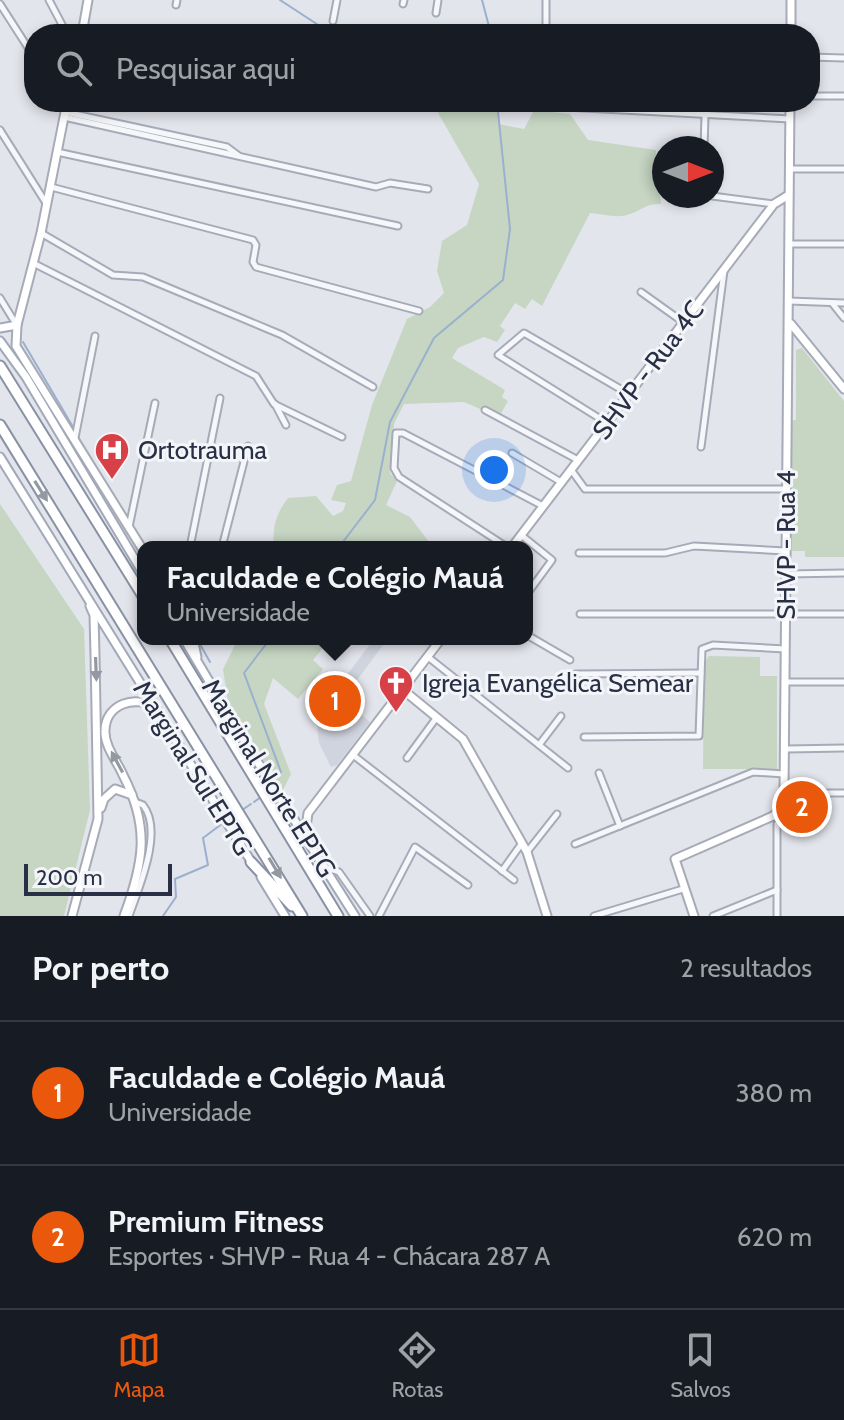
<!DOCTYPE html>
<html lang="pt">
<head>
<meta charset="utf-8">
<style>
  body { margin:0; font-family:Cabin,sans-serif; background:#242831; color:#f1f3f6 }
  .compass { position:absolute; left:652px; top:136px; width:72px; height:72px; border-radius:50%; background:#171b24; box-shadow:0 4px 12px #0003; rotate:90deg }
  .scale { position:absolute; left:24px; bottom:20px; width:148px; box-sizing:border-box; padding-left:8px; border:4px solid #293045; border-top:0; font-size:22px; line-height:28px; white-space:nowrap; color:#293045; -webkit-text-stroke:6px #f3f5f9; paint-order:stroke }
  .you { position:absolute; left:494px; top:470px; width:28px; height:28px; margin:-20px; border:6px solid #fff; border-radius:50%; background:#1a73e8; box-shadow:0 0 0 12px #1a73e833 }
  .badge { display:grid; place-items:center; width:52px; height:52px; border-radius:50%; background:#ea580c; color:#fff; font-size:26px; font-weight:700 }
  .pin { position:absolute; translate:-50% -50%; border:4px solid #fff; box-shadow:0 2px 8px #0006 }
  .popup { position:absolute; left:137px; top:541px; width:396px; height:104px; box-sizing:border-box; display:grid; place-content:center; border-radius:16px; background:#171b24; filter:drop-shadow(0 2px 6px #0005); font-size:26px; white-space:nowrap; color:#9ea1a6 }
  .popup b { font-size:30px; color:#f1f3f6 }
  .popup::after { content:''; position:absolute; left:50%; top:100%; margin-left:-16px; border:16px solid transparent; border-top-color:#171b24 }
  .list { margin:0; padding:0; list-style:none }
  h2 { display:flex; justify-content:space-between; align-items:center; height:104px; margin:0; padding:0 32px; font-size:34px }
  h2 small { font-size:26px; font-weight:400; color:#9ea1a6 }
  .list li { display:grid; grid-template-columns:52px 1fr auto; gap:24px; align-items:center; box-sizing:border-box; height:144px; padding:0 32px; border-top:2px solid #363941 }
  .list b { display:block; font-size:30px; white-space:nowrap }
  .list p { margin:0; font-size:26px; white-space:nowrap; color:#9ea1a6 }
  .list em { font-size:26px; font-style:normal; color:#9ea1a6 }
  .icon { flex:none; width:44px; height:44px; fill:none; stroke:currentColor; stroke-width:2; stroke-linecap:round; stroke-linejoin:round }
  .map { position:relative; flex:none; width:844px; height:916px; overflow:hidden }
  .search { position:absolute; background:#171b24; box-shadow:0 4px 12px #0003; left:24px; right:24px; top:24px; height:88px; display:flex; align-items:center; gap:20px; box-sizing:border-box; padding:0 28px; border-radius:32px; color:#9ea1a6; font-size:30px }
  .sheet { height:392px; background:#171b24 }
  nav { display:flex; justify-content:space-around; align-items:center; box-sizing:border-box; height:112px; border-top:2px solid #363941; background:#171b24; font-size:22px; color:#9ea1a6 }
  nav a { display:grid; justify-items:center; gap:4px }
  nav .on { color:#ea580c }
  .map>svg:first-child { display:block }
  .built { fill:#d0d4de }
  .green { fill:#c6d6c3 }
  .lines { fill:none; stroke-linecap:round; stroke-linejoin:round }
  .stream { stroke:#9bafce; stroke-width:2 }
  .street-casing { stroke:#a7abb7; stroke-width:9 }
  .secondary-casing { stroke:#a7abb7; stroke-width:11 }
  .primary-casing { stroke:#a1a8b8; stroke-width:11 }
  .highway-casing { stroke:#8991a4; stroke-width:13 }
  .street { stroke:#f6f7fa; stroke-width:5 }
  .secondary { stroke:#fff; stroke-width:7 }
  .primary { stroke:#fff; stroke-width:7 }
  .highway { stroke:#fff; stroke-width:9 }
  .oneway { fill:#9498a2 }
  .labels { text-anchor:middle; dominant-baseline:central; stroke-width:6; stroke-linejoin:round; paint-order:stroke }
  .street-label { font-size:26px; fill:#293045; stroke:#f3f5f9 }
  .poi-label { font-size:26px; fill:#293045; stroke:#f3f5f9; text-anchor:start }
</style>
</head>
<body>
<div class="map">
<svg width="844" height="916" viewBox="0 0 844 916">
  <rect width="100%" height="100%" fill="#e3e5ec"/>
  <!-- built -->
  <path class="built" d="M374 639 386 641 343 699 370 722 337 765 331 767 319 743 316 716Z"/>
  <!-- green -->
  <g class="green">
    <path d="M447 102H497L498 124 524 129 534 110 570 114 588 140 656 150 661 204C647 203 642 210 630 214 618 219 602 214 590 213L542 306 532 299 525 309 515 303 500 326 505 330 497 342 484 337 458 348 452 358 505 390 502 397 508 401 499 417 464 402 404 404 394 424 390 473 397 481 386 505 410 517 433 547H274C272 527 276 514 288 498L316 496 333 516 343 511 346 503 331 500 337 485 351 481 372 405 407 319 430 307 444 293 437 271 442 241 467 225 479 184 438 113Z"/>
    <path d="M802 348 844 401V557H805V551H792V538L789 537V421L796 420V350Z"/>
    <path d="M0 504 84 629 90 810 64 916H0Z"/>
    <path d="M238 639H330L313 660 323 669 298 699 273 678 264 704 291 774 282 792 228 701 223 669Z"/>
    <path d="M709 656 760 657V676H777V769H703L704 663Z"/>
  </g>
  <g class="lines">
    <!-- stream -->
    <g class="stream">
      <path d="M280 0 332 34"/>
      <path d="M482 0 491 34"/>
      <path d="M0 304 9 319"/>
      <path d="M23 342 73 427"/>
      <path d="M78 437 106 485"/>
      <path d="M339 547 375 500 390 422 434 338 503 280 510 229 497 102"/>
      <path d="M197 639 210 662"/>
      <path d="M270 639 244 673 281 772 273 784"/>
      <path d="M254 802 261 797"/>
      <path d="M242 810 251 804"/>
      <path d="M163 916 176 897 175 879 208 865 203 838 223 823"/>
    </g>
    <!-- street casing -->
    <g class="street-casing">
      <g id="street">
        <path d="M49 0 67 34"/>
        <path d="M546 0V33"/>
        <path d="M0 4 34 57"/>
        <path d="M403 4 404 0"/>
        <path d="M176 5 177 0"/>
        <path d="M436 13 438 0"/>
        <path d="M333 21 337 0"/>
        <path d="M82 31 97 34"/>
        <path d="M546 32 585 34"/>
        <path d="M810 57 844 58"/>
        <path d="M810 96H844"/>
        <path d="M543 102 546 106 790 119"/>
        <path d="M65 112 227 147 239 156"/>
        <path d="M64 117 376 187 390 183 428 189"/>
        <path d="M0 130 46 203"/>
        <path d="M704 148 705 115"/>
        <path d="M57 152 398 226"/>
        <path d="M790 169H844"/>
        <path d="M51 187 253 240 256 245 253 262 256 267 419 311"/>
        <path d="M712 196 774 204"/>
        <path d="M41 233 113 275 143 277 282 335 373 387"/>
        <path d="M789 244H844"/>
        <path d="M33 263 256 376 274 404 342 437"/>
        <path d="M641 292 683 322"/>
        <path d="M0 298 16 324"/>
        <path d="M789 301 844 303"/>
        <path d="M832 303 844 318"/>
        <path d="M275 404 286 425"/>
        <path d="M485 410 578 460"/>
        <path d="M607 423 498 355 524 333 629 394"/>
        <path d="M75 438 95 336"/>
        <path d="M701 447 724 271"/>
        <path d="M512 453 561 482"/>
        <path d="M572 471 585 489H785"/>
        <path d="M129 527 155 403"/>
        <path d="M521 535 552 560 527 594"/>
        <path d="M190 547 220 398"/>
        <path d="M222 547 248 446"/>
        <path d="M507 547 399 477 394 468 396 433H403L543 506"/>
        <path d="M579 553H665L694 546 785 551"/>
        <path d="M786 574 844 573"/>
        <path d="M580 614H844"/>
        <path d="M527 635 570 660"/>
        <path d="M428 657 568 768"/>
        <path d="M576 674 701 673"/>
        <path d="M786 682H844"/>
        <path d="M584 737 699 736 702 649 713 645 785 649"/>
        <path d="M539 745 561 716"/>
        <path d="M786 749 844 748"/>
        <path d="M353 755 514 880"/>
        <path d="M407 758 437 717"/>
        <path d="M599 773 620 826"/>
        <path d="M784 793H844"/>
        <path d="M575 844 753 772 784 774"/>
        <path d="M527 852 557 814"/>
        <path d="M325 867 339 872 370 916"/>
        <path d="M502 871 522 843"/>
        <path d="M129 916C139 887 164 831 143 805L138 803"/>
        <path d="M379 916 415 847 468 885"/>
        <path d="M594 916 683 889"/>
        <path d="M713 916 777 890"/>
        <path d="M777 916V824"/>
      </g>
    </g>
    <!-- secondary casing -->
    <g class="secondary-casing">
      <g id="secondary">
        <path d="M82 34 88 0"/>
        <path d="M791 34V0"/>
        <path d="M67 102 41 233 17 325 16 346 143 550"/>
        <path d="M791 324 844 389"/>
        <path d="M512 547 774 204 787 196"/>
        <path d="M193 639 197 657"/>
        <path d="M402 689 463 739 527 852 547 916"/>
        <path d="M101 808 104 799 115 789 132 795"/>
        <path d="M305 835 308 813 441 639"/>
        <path d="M72 916 98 819 95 655 94 615 90 606"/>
        <path d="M124 916C144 862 150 827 123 775 117 761 104 746 105 730 106 704 136 694 155 708"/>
        <path d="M694 916 675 859 773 816 781 809 784 793 790 102"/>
      </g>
    </g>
    <!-- primary casing -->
    <g class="primary-casing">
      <g id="primary">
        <path d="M0 328 17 325"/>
        <path d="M0 341 26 377 143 573"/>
        <path d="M0 457 252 863"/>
        <path d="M184 639 228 713"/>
        <path d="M240 734 355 916"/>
        <path d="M261 877 285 916"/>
      </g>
    </g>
    <!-- highway casing -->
    <g class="highway-casing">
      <g id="highway">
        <path d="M0 366 143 596"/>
        <path d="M0 425 302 916"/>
        <path d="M170 639 338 916"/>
        <path d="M211 697 241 736"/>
        <path d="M251 862 292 906"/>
      </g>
    </g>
    <!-- street -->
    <use href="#street" class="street"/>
    <!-- secondary -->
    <use href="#secondary" class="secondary"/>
    <!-- primary -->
    <use href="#primary" class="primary"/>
    <!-- highway -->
    <use href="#highway" class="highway"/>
  </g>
  <!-- one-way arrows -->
  <defs><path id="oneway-solid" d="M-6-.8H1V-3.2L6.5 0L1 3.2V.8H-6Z" transform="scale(2)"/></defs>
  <g class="oneway">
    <use href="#oneway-solid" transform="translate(41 491) rotate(58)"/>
    <use href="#oneway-solid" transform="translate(96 669) rotate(88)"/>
    <use href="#oneway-solid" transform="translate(117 762) rotate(-118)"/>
    <use href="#oneway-solid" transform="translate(275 868) rotate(59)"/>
  </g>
  <!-- icons -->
  <defs>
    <g id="hospital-pin" transform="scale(1.8)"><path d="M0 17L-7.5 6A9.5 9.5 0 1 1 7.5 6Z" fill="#d84048" stroke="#f3f5f9"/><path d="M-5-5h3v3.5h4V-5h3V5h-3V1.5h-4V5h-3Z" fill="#fff"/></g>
    <g id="church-pin" transform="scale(1.8)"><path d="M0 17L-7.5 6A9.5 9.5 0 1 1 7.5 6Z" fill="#d84048" stroke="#f3f5f9"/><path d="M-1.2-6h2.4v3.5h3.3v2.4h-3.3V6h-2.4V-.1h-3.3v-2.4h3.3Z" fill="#fff"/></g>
  </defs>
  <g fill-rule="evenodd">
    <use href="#hospital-pin" x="112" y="450"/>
    <use href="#church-pin" x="396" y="683"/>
  </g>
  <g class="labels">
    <!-- street labels -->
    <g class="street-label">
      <text transform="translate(648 370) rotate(-53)">SHVP - Rua 4C</text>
      <text transform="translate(786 545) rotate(-90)">SHVP - Rua 4</text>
      <text transform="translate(193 768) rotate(58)">Marginal Sul EPTG</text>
      <text transform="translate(269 778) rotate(58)">Marginal Norte EPTG</text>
    </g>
    <!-- poi labels -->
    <g class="poi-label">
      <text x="138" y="450">Ortotrauma</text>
      <text x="422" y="683">Igreja Evangélica Semear</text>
    </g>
  </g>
</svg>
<svg class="compass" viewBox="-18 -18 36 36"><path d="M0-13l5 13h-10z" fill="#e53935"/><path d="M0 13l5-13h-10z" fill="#9ea1a6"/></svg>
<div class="scale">200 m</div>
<div class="you"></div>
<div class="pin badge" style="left:335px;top:701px">1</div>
<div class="popup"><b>Faculdade e Colégio Mauá</b>Universidade</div>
<div class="pin badge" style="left:802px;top:807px">2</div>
<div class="search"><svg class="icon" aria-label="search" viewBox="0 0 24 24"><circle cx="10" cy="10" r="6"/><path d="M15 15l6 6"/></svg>Pesquisar aqui</div>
</div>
<section class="sheet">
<h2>Por perto<small>2 resultados</small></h2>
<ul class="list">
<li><span class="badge">1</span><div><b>Faculdade e Colégio Mauá</b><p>Universidade</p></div><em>380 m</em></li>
<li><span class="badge">2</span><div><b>Premium Fitness</b><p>Esportes · SHVP - Rua 4 - Chácara 287 A</p></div><em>620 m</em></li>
</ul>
</section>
<nav>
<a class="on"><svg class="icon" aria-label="map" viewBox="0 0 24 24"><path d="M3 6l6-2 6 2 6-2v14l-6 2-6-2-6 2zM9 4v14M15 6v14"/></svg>Mapa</a>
<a><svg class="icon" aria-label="directions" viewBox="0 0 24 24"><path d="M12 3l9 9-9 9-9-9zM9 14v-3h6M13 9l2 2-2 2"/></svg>Rotas</a>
<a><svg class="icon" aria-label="saved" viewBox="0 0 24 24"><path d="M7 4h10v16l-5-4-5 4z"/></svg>Salvos</a>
</nav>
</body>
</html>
